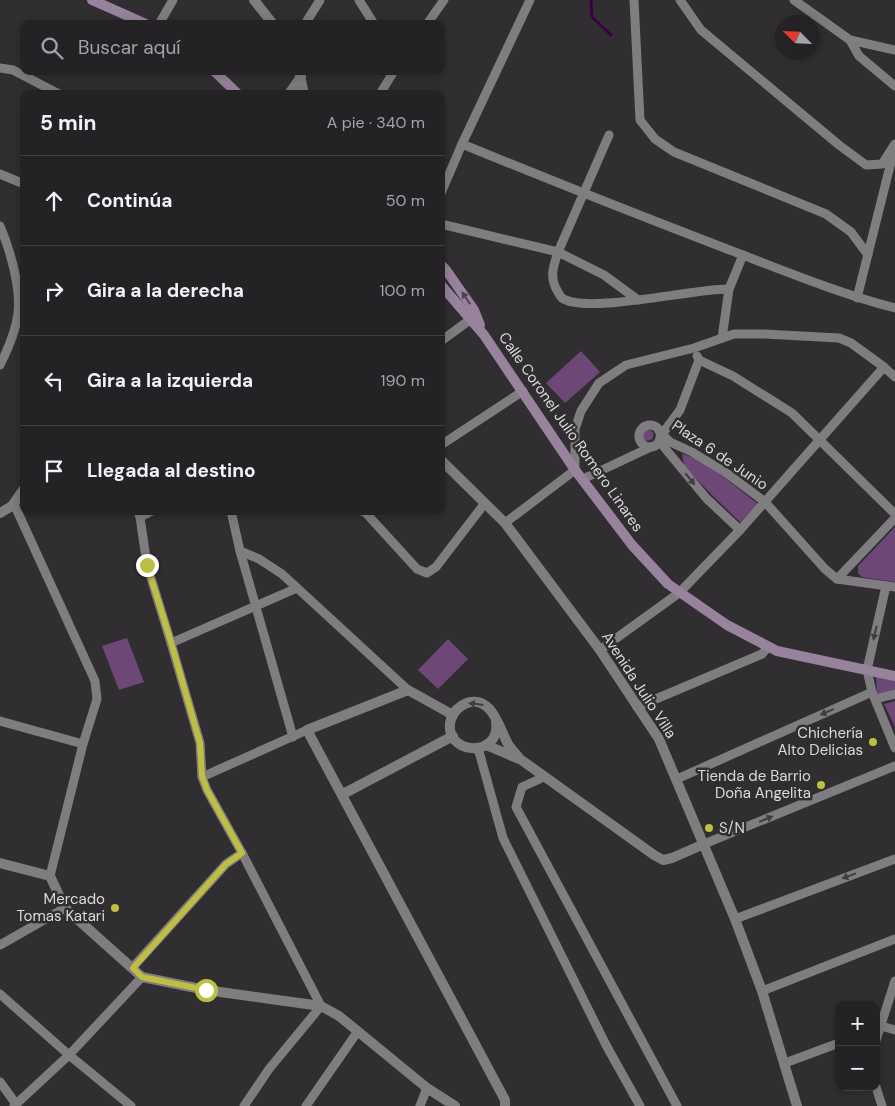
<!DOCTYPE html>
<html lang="es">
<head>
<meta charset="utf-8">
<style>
  body { margin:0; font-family:"DM Sans",sans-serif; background:#2c2a2d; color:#f1f3f6 }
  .controls { position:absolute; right:15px; bottom:15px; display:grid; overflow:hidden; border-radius:10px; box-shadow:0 2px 12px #0003 }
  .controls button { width:45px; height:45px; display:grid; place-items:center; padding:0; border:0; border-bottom:1px solid #413f42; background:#242225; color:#f1f3f6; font:25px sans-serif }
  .compass { position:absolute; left:775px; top:15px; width:45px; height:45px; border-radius:50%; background:#242225; box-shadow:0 2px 12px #0003; rotate:294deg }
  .stop { position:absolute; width:15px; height:15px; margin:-11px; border:4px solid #bebf42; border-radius:50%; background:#fff }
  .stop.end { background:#bebf42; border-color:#fff; box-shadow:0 1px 5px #0008 }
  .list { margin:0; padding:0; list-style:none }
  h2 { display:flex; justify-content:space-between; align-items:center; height:65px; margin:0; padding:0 20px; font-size:21px }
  h2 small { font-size:16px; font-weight:400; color:#a3a4a7 }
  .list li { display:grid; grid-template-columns:32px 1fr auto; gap:15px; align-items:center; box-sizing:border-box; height:90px; padding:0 20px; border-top:1px solid #413f42 }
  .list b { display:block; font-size:19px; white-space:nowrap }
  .list em { font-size:16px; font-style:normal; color:#a3a4a7 }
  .icon { flex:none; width:28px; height:28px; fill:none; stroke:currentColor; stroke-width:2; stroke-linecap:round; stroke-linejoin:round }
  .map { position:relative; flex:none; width:895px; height:1106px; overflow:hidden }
  .search { position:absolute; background:#242225; box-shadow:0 2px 12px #0003; left:20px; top:20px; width:425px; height:55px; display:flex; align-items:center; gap:12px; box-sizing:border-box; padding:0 18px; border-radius:10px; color:#a3a4a7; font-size:19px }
  .panel { position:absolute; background:#242225; box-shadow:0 2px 12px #0003; left:20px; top:90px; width:425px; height:425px; border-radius:10px }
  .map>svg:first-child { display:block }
  .green { fill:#6d4776 }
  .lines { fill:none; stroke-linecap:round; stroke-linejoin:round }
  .stream { stroke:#360241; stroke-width:3 }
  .minor { stroke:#807d80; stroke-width:9 }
  .tertiary { stroke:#807d80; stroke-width:10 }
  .secondary { stroke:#98839d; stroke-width:10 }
  .oneway { fill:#4a434c }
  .oneway2 { fill:#403e41 }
  .route { stroke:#bebf42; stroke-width:6 }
  .poi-dot { fill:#bebf42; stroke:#302e31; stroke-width:2 }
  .labels { text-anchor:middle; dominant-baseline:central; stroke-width:5; stroke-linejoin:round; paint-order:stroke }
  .street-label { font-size:15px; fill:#dbd9db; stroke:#302e31 }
  .poi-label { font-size:15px; fill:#dbd9db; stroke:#302e31; text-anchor:end }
</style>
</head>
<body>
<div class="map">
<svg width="895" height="1106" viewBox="0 0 895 1106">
  <rect width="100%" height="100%" fill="#302e31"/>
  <!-- green -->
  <g class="green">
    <path d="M581 351 600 372 565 403 546 383Z"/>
    <circle cx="648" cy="435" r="5.5"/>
    <path d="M682 454C706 459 738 489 758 504L740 522 711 494 684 466Z"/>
    <path d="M895 527V582L862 577 858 573V566Z"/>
    <path d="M127 638 144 682 119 690 102 646Z"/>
    <path d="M448 639 468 659 438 689 418 670Z"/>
    <path d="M876 676 895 679V690L877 694Z"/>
    <path d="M895 701V727L884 704Z"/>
  </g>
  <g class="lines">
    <!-- stream -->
    <path class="stream" d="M591 0 592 17 611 35"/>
    <!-- minor -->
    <g class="minor">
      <path d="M359 0 374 24"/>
      <path d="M634 0 640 120 655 139 674 152 826 214 851 232 868 255"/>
      <path d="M680 0 701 30 839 145 866 165 882 164 895 144"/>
      <path d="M794 0 850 40 895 50"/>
      <path d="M159 24 173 0"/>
      <path d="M305 24 320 0"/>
      <path d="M427 24 444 0"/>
      <path d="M850 40 859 56 895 86"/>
      <path d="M0 68 13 70 59 94"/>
      <path d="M380 94 394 71"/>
      <path d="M609 135 558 252C553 267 549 278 558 292 559 294 560 296 562 298 586 315 696 288 729 289"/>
      <path d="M462 144C550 180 638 215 727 249 782 270 838 293 895 308"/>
      <path d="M0 174 24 184"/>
      <path d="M441 193 462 144 530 0"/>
      <path d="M441 224 558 252 604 275 638 300"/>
      <path d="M0 226C10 250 21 287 18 313 16 331 8 349 0 365"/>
      <path d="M857 298 894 150"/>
      <path d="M722 338 729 289 743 255"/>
      <path d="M441 341 471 319"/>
      <path d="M699 360 733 376 792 413 895 514"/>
      <circle cx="650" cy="436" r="11"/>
      <path d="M659 431 670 442 692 452 725 472 765 502 825 569 837 579 895 587"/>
      <path d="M660 437 680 410 699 360 697 356"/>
      <path d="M659 441 706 498 740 530"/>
      <path d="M441 445 523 391"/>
      <path d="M583 479 653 446"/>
      <path d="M14 504 95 681 97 699 83 744 50 876"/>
      <path d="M138 511 140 517 147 565 171 643 200 743 202 777 207 790 242 853 321 1006 269 1069 244 1106"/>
      <path d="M231 511 240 551 293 737"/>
      <path d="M361 511 365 512 417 569 427 573 436 567 485 503"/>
      <path d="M140 517 152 511"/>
      <path d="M505 523 575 470V429L581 411 599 383 626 365 694 348 734 334H764L839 338 851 343 884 367 895 377"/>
      <path d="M240 551 259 559 282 574 408 690"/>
      <path d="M837 579 895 518"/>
      <path d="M886 586 867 670 872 692 895 748"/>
      <path d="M171 643 297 588"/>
      <path d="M600 650 679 593 740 530 884 367"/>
      <path d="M875 699 895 694"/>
      <path d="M637 707 762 654 768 647"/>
      <path d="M0 721 83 744"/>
      <path d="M478 748 503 838 606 1045 640 1106"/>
      <path d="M202 777 307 730"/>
      <path d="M544 777 522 787 516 807 677 1106"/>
      <path d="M677 779 872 692"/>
      <path d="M704 844 895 766"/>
      <path d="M735 919 895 859"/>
      <path d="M0 945 65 908"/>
      <path d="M133 967 226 864 242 853"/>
      <path d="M762 991 895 939"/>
      <path d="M0 994 69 1055 131 1106"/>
      <path d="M876 1028 881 1026 895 1030"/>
      <path d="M876 1040 895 981"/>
      <path d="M785 1063 839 1043"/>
      <path d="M0 1082 16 1104"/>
      <path d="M876 1087 882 1106"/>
      <path d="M14 1106 69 1055 142 977"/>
      <path d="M306 1106 358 1031"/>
      <path d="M420 1106 427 1088"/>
    </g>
    <!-- tertiary -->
    <g class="tertiary">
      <path d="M254 0 273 24"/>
      <path d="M299 71 304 94"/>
      <path d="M289 94 301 77"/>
      <path d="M441 460 505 523 600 650 659 739 735 919 762 991 797 1106"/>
      <path d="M0 513 12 506 24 489"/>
      <path d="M453 715 408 690 307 730 505 1100V1106"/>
      <path d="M496 721C502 760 441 755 451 719 454 711 459 706 467 703 492 695 499 728 508 744 511 749 516 754 520 759L654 855 663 860 672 858 704 844"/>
      <path d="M486 745 519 759"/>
      <path d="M343 794 453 736"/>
      <path d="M0 863 50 876 65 908 142 977 206 990 321 1006 339 1016 427 1088 455 1106"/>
    </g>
    <!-- secondary -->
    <g class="secondary">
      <path d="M92 0 146 24"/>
      <path d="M214 71 238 94"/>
      <path d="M441 265 446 270 474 310 480 325"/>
      <path d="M441 285 484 335 575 470 632 545 668 584 727 625 777 651 895 676"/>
    </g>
  </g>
  <!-- one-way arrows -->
  <defs><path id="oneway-solid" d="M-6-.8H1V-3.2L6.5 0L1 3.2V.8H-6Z" transform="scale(1.25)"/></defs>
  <use class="oneway" href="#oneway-solid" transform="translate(466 298) rotate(-124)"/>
  <g class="oneway2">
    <use href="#oneway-solid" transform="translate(690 479) rotate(50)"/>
    <use href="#oneway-solid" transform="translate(875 633) rotate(103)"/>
    <use href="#oneway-solid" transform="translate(476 704) rotate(-173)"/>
    <use href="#oneway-solid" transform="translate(827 712) rotate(156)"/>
    <use href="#oneway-solid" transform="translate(766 819) rotate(-22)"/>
    <use href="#oneway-solid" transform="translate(849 876) rotate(160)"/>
  </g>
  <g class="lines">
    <!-- route -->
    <path class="route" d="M147 565 171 642 200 743 202 776 207 790 242 853 226 864 133 968 142 977 206 990"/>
  </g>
  <!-- markers -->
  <g class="poi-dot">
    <circle cx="873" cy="742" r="5"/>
    <circle cx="821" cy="785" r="5"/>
    <circle cx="709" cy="828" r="5"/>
    <circle cx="115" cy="908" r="5"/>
  </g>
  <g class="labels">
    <!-- street labels -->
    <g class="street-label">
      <text transform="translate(571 432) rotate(55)">Calle Coronel Julio Romero Linares</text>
      <text transform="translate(720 455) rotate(34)">Plaza 6 de Junio</text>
      <text transform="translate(639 685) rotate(57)">Avenida Julio Villa</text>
    </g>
    <!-- poi labels -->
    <g class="poi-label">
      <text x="863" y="733">Chichería<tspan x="863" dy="17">Alto Delicias</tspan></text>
      <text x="811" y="776">Tienda de Barrio<tspan x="811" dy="17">Doña Angelita</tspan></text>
      <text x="719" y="828" text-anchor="start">S/N</text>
      <text x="105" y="899">Mercado<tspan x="105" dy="17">Tomas Katari</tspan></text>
    </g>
  </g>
</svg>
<div class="controls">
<button>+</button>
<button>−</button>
</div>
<svg class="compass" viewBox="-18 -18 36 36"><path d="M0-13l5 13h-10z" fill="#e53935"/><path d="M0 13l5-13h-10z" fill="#a3a4a7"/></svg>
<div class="stop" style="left:206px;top:990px"></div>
<div class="stop end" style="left:147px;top:565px"></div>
<div class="search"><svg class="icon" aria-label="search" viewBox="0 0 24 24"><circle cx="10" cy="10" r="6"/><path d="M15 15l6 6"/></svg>Buscar aquí</div>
<section class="panel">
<h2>5 min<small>A pie · 340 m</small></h2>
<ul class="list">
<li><svg class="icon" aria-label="ahead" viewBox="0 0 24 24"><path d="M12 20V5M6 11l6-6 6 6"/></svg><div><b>Continúa</b></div><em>50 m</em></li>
<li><svg class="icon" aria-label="right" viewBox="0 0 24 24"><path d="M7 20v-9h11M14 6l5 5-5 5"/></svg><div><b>Gira a la derecha</b></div><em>100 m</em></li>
<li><svg class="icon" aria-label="left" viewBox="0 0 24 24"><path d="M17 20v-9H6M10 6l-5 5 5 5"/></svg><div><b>Gira a la izquierda</b></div><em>190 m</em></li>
<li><svg class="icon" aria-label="arrive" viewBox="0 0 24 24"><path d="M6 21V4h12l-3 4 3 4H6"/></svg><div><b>Llegada al destino</b></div></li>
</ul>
</section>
</div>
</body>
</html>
